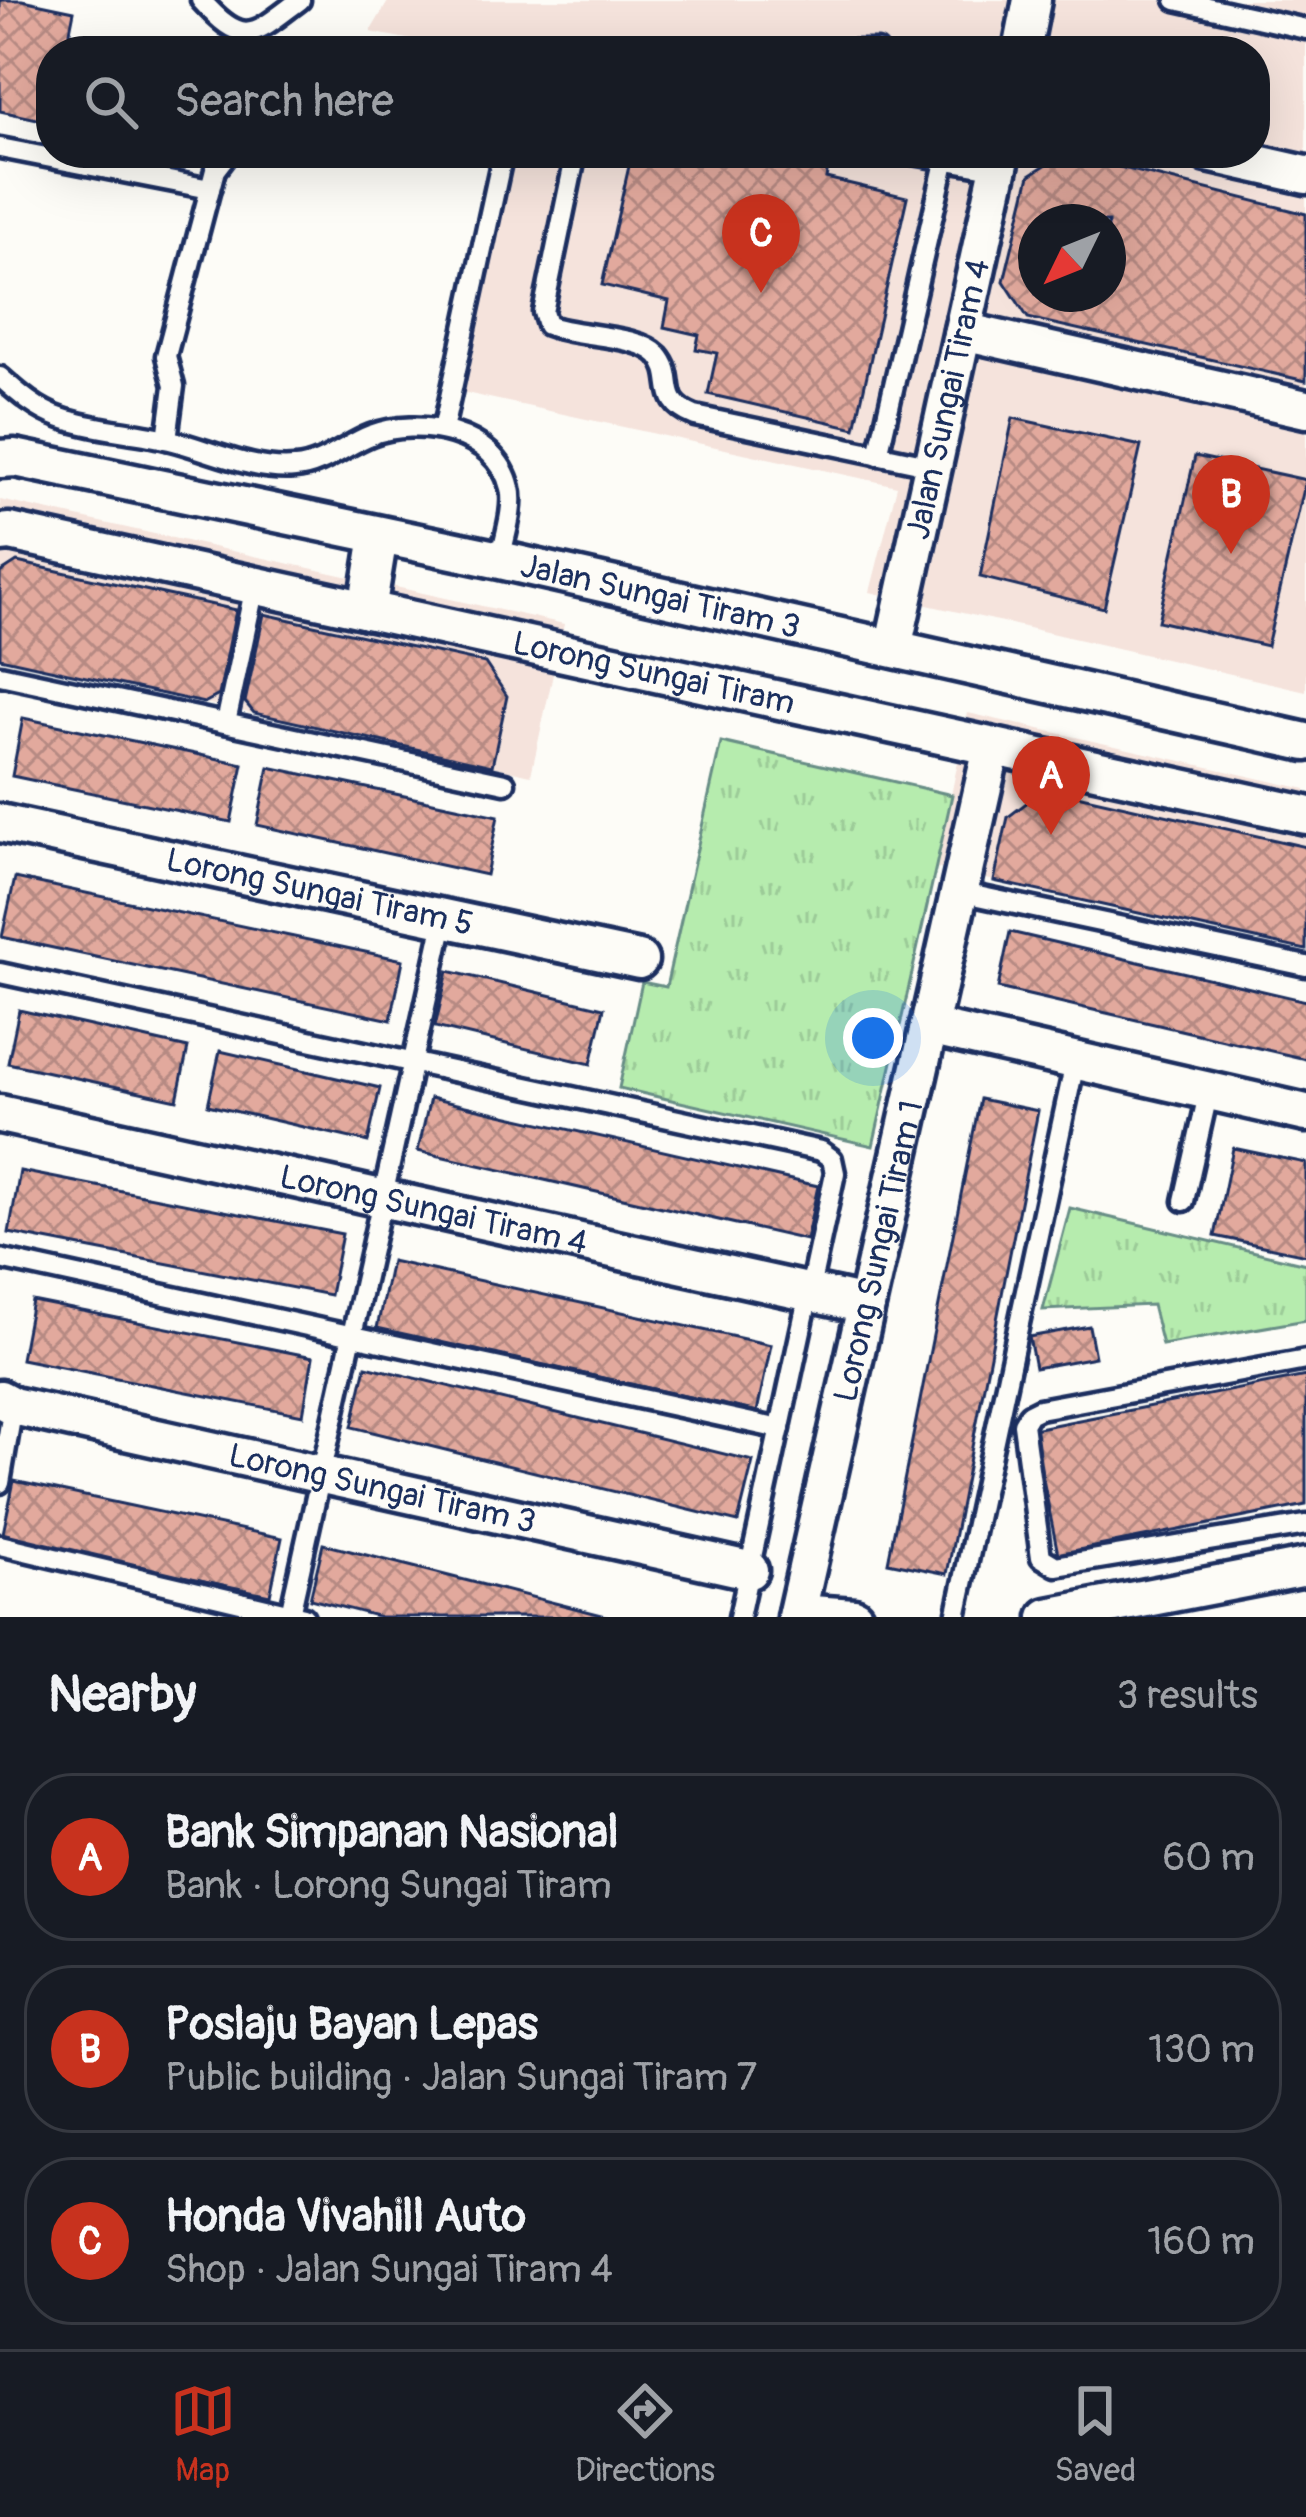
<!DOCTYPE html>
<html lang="en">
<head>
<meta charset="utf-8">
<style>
  body { margin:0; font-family:Pangolin,sans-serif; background:#20242c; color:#f1f3f6 }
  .compass { position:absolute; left:1018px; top:204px; width:108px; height:108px; border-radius:50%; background:#171b24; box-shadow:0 12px 48px #0002; rotate:227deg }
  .you { position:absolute; left:873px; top:1038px; width:42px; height:42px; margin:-30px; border:9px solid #fff; border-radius:50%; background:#1a73e8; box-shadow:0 0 0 18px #1a73e833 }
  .badge { display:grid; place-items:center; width:78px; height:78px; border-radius:50%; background:#c8321e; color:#fff; font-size:39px; font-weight:700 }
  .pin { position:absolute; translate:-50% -99px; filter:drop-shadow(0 3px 6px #0008) }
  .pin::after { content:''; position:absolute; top:63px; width:42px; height:36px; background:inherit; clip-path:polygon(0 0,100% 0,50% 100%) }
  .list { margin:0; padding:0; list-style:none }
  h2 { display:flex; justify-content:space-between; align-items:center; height:156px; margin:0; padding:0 48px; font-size:51px }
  h2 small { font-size:39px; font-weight:400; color:#9ea1a6 }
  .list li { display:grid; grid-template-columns:78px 1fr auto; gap:36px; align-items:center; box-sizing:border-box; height:168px; margin:0 24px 24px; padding:0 24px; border:3px solid #363941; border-radius:48px }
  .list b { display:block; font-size:45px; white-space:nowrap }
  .list p { margin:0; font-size:39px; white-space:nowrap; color:#9ea1a6 }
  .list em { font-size:39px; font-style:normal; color:#9ea1a6 }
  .icon { flex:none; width:66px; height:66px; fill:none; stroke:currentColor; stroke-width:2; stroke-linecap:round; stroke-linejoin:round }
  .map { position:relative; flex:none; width:1306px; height:1617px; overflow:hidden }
  .search { position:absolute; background:#171b24; box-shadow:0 12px 48px #0002; left:36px; right:36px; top:36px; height:132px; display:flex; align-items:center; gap:30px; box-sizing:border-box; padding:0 42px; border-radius:48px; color:#9ea1a6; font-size:45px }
  .sheet { height:732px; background:#171b24 }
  nav { display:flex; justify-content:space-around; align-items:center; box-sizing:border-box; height:168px; border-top:3px solid #363941; background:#171b24; font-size:33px; color:#9ea1a6 }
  nav a { display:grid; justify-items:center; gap:6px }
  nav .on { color:#c8321e }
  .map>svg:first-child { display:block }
  .built { fill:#f5e3dc; fill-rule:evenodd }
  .grass { fill:url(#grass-tufts); stroke:#688e86; stroke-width:3 }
  .building { fill:url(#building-cross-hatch); stroke:#1b2f5e; stroke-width:3; fill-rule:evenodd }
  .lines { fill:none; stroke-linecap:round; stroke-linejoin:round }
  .service-casing { stroke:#1b2f5e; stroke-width:27 }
  .minor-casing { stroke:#1b2f5e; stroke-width:45 }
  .service { stroke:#fdfcf7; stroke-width:18 }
  .minor { stroke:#fdfcf7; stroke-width:36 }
  .labels { text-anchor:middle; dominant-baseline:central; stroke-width:10; stroke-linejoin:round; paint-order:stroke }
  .street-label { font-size:33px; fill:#1b2f5e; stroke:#fdfcf7 }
</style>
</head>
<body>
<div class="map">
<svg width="1306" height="1617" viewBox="0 0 1306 1617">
  <defs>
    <pattern id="grass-tufts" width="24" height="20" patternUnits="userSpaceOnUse" patternTransform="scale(3)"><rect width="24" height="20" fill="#b6ecae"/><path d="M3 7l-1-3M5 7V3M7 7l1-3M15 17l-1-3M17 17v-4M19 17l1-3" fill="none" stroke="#9ccb98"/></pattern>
    <pattern id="building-cross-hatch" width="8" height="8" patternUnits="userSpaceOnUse" patternTransform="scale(3)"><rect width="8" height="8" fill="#e2a99d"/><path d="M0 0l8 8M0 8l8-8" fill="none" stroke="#b68a83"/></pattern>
  </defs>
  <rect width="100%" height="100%" fill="#fdfcf7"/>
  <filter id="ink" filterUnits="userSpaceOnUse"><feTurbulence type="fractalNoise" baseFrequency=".00833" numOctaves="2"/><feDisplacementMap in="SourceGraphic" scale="24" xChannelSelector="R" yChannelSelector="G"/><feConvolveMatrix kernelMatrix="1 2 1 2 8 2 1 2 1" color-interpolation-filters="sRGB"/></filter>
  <g filter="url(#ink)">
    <!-- built -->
    <g class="built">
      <path d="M389 0H1306V691L870 592 897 486 461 392 514 153H1255V51H471L370 32ZM1036 222H1108V294H1036Z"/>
      <path d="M0 500 564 624 531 775 0 658Z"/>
      <path d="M968 713 1306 789V950L936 868Z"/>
    </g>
    <!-- grass -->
    <g class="grass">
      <path d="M721 742 952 795 873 1146 619 1088 642 982 666 987Z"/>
      <path d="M1070 1208 1306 1264V1320L1162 1345 1152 1305 1043 1310Z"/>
    </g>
    <!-- building -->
    <g class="building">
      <path d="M0 0H22L74 11 66 51H51V122L0 111Z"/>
      <path d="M632 153H831L826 178 907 197 855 428 708 394 717 353 696 349 699 335 664 327 669 301 602 285Z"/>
      <path d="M1064 153 1306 214V381L1028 318 1004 281 1030 175ZM1036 222H1108V294H1036Z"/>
      <path d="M1013 418 1141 446 1104 608 980 577Z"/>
      <path d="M1195 456 1306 480 1267 646 1158 621Z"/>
      <path d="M17 562 236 610 219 695 204 703 0 658V573Z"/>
      <path d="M264 614 485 663 507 696 492 766 254 713 245 702Z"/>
      <path d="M23 718 243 764 231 822 12 776Z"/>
      <path d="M269 767 498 816 486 875 257 825Z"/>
      <path d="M1046 788 1306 847V950L994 881 1008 817Z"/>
      <path d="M15 878 403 960 391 1020 2 937Z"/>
      <path d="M1010 932 1306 1001V1059L998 988Z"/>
      <path d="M448 971 604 1008 591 1064 435 1027Z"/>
      <path d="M19 1010 188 1048 177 1100 8 1063Z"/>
      <path d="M220 1051 380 1088 368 1142 208 1105Z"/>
      <path d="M430 1098 818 1186 806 1240 418 1151Z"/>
      <path d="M980 1099 1038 1111 947 1574 888 1562Z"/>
      <path d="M1233 1148 1306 1163V1255L1215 1236Z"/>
      <path d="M20 1171 342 1234 330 1295 9 1233Z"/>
      <path d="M391 1261 771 1345 757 1412 377 1328Z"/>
      <path d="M32 1301 313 1357 303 1415 21 1359Z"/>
      <path d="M1089 1326 1095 1357 1035 1368 1029 1337Z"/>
      <path d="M366 1366 753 1461 738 1522 352 1427Z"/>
      <path d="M1306 1376V1505L1058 1554 1033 1429Z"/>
      <path d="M14 1481 282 1538 270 1595 2 1538Z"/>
      <path d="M323 1544 610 1617H380L310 1599Z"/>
    </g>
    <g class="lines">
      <!-- service casing -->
      <g class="service-casing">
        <g id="service">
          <path d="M201 0C245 49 253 35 300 0"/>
          <path d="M1176 0 1306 29"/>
          <path d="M851 51H877"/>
          <path d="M0 148 210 189 215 170 228 153"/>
          <path d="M576 153 543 312 547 325C576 337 638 334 658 355 679 379 655 400 695 416L933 466"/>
          <path d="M907 153 999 169"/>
          <path d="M0 377C18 393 37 410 61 418 95 430 134 431 170 440 210 450 254 472 295 468 321 467 347 444 371 435 417 417 497 430 510 488 515 508 504 539 500 560"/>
          <path d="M443 430 503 153"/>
          <path d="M167 439 174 386 166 356 210 189"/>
          <path d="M878 455 947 153"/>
          <path d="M0 675 505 783"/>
          <path d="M226 723 255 586"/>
          <path d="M959 892 1306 966"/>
          <path d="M0 973 821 1151 832 1159 835 1173 739 1617"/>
          <path d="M1184 1201 1209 1090"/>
          <path d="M0 1259 780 1429"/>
          <path d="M1306 1360 1039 1409 1029 1414 1023 1424 1041 1557 1056 1566 1306 1525"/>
          <path d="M0 1483 13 1406"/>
          <path d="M0 1545 304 1617"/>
          <path d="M290 1614 445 917"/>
          <path d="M956 1617 1076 1058"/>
        </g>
      </g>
      <!-- minor casing -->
      <g class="minor-casing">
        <g id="minor">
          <path d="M1022 51 1032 0"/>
          <path d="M1208 153 1306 175"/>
          <path d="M963 331 1306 409"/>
          <path id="s1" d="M0 459 15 458 500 560 1306 742"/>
          <path id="s2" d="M0 533 10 532 1306 815"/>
          <path d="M367 610 379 536"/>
          <path id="s3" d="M893 648 1002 153"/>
          <path id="s4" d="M0 823 639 960"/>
          <path d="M929 1027 1306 1113"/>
          <path id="s5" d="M0 1114 866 1305"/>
          <path id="s6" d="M0 1399 13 1406 749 1570"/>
          <path d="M797 1613 854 1617"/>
          <path id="s7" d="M796 1617 992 747"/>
          <path d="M1048 1617 1306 1567"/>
        </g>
      </g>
      <!-- service -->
      <use href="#service" class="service"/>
      <!-- minor -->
      <use href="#minor" class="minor"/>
    </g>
  </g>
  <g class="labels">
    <!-- street labels -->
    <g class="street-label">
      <text stroke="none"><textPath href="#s3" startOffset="255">Jalan Sungai Tiram 4</textPath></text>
      <text stroke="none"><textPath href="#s1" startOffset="675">Jalan Sungai Tiram 3</textPath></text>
      <text stroke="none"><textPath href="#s2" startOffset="669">Lorong Sungai Tiram</textPath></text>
      <text stroke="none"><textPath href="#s4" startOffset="327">Lorong Sungai Tiram 5</textPath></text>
      <text stroke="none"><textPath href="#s5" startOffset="444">Lorong Sungai Tiram 4</textPath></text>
      <text stroke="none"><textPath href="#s7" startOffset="375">Lorong Sungai Tiram 1</textPath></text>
      <text stroke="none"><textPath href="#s6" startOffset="393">Lorong Sungai Tiram 3</textPath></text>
    </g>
  </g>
</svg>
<svg class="compass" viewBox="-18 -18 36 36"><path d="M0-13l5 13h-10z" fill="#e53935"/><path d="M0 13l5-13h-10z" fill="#9ea1a6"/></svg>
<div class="you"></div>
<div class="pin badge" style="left:1051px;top:835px">A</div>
<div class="pin badge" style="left:1231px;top:554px">B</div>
<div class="pin badge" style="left:761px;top:293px">C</div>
<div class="search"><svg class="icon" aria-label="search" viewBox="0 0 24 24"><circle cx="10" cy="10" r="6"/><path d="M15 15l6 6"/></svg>Search here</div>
</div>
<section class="sheet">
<h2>Nearby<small>3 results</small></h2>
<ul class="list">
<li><span class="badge">A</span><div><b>Bank Simpanan Nasional</b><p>Bank · Lorong Sungai Tiram</p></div><em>60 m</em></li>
<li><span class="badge">B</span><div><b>Poslaju Bayan Lepas</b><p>Public building · Jalan Sungai Tiram 7</p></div><em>130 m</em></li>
<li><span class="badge">C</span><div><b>Honda Vivahill Auto</b><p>Shop · Jalan Sungai Tiram 4</p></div><em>160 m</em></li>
</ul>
</section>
<nav>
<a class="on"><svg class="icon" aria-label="map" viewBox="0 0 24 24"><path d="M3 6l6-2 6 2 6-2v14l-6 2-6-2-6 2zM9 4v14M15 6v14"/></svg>Map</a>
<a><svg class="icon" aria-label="directions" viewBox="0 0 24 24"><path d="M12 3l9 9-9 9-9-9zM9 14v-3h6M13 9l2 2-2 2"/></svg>Directions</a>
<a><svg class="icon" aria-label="saved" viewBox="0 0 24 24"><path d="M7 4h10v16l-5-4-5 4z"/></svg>Saved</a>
</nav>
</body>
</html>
